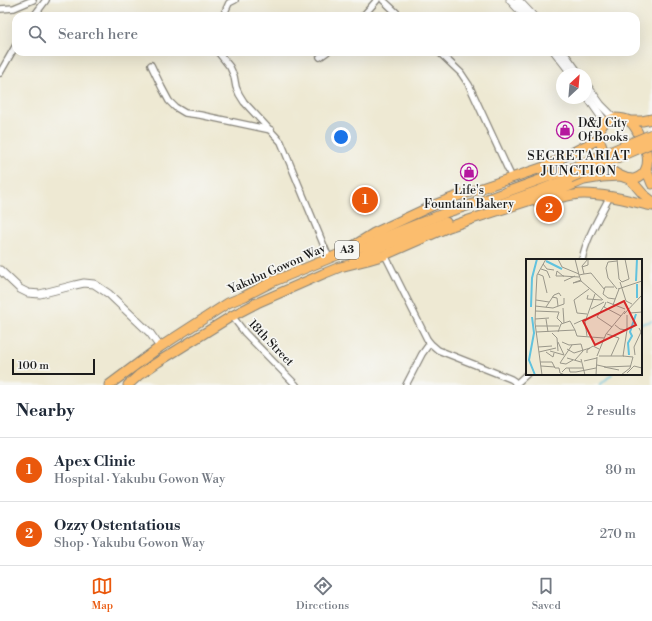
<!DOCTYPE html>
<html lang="en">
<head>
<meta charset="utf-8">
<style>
  body { margin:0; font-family:"Libre Bodoni",serif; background:#f2f2f3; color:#1f2937 }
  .compass { position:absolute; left:556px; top:68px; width:36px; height:36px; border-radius:50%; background:#fff; box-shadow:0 4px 16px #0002; rotate:26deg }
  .scale { position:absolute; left:12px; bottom:10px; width:83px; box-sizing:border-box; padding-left:4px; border:2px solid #1c1c1c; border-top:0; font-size:11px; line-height:14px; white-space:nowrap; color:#1c1c1c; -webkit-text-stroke:3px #f6f6f2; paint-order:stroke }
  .you { position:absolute; left:341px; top:137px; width:14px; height:14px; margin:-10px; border:3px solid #fff; border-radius:50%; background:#1a73e8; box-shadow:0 0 0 6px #1a73e833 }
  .badge { display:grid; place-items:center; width:26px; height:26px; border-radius:50%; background:#ea580c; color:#fff; font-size:13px; font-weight:700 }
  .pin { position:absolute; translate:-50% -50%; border:2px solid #fff; box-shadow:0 1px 4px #0006 }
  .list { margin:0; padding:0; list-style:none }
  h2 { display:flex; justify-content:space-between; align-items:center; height:52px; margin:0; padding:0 16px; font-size:17px }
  h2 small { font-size:13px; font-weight:400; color:#747a83 }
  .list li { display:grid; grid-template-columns:26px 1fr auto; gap:12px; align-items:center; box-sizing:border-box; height:64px; padding:0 16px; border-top:1px solid #e0e1e3 }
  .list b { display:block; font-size:15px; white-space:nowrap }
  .list p { margin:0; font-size:13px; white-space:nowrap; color:#747a83 }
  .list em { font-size:13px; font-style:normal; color:#747a83 }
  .icon { flex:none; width:22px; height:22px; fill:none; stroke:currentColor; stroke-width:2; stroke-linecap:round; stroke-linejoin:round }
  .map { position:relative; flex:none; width:652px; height:385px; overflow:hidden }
  .search { position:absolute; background:#fff; box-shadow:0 4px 16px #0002; left:12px; right:12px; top:12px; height:44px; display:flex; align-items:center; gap:10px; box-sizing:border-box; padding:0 14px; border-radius:12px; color:#747a83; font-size:15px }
  .sheet { height:180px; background:#fff }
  nav { display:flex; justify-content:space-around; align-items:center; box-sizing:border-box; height:56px; border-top:1px solid #e0e1e3; background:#fff; font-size:11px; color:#747a83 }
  nav a { display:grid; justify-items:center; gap:2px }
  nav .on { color:#ea580c }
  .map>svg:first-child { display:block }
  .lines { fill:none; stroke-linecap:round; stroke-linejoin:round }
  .stream { stroke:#60c2de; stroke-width:1.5 }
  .minor-casing { stroke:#858278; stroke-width:8 }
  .tertiary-casing { stroke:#858278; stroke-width:9 }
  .trunk-casing { stroke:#858278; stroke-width:11 }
  .minor { stroke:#fff; stroke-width:5.5 }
  .tertiary { stroke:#fff; stroke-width:7 }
  .trunk { stroke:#fbbd6e; stroke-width:9 }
  .trunk-bridge-casing { stroke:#858278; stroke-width:11; stroke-linecap:butt }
  .trunk-bridge { stroke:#fbbd6e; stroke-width:9 }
  .labels { text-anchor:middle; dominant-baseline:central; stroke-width:3.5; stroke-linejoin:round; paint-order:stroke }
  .shield { fill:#f6f6f2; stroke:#5d5d5c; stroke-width:1 }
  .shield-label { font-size:11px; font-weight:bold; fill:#1c1c1c }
  .poi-label { font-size:12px; fill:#1c1c1c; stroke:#f6f6f2; text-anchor:start }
  .street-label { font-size:12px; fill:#1c1c1c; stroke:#f6f6f2 }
  .neighbourhood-label { font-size:13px; letter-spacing:1px; fill:#1c1c1c; stroke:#f6f6f2 }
  .inset-river { fill:none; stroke:#60c2de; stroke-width:2 }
  .inset-road { fill:none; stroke:#9a978a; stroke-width:1 }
  .view { fill:#d62828; fill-opacity:0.15; stroke:#d62828; stroke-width:2 }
  .inset-edge { fill:none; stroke:#1c1c1c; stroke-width:2 }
</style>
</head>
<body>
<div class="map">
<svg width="652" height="385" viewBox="0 0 652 385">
  <rect width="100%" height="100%" fill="#f6f6f2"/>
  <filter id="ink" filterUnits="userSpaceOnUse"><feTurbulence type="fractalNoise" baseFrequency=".025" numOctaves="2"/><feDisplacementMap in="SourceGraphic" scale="8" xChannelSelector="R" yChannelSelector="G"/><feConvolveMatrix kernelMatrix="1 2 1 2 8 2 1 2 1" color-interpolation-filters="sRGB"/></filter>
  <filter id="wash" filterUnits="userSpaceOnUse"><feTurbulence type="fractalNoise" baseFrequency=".012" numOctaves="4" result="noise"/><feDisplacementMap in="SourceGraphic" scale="16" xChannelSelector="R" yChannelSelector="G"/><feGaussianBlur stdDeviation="0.9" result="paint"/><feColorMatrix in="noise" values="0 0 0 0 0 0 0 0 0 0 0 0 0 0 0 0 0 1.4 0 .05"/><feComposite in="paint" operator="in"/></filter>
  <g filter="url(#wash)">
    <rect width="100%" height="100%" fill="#eee9d3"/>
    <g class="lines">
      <!-- stream -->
      <g class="stream">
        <path d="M641 324 652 321"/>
        <path d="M600 385 612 374"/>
      </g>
    </g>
  </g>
  <g filter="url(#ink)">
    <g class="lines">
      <!-- minor casing -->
      <g class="minor-casing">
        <g id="minor">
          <path d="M383 0 400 16"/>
          <path d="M0 9 14 8 33 0"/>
          <path d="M34 16 46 0"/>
          <path d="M223 16 229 3 235 0"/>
          <path d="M363 16 377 0"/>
          <path d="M218 52 230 67 234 76 236 87 239 94 244 102 281 142 329 258"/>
          <path d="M439 52 461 73 469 85 512 178"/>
          <path d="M320 57 327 52"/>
          <path d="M151 65 162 88 169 101 175 107 185 113 200 115 271 130"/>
          <path d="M0 73 16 45"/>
          <path d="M385 255 427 339 430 343 438 350 511 379 514 381 516 385"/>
          <path d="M582 260C586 238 600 216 610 196"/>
          <path d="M232 316 245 333 296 385"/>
          <path d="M516 384 527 374"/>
          <path d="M406 385 422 354 430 343"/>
        </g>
      </g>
      <!-- tertiary casing -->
      <g class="tertiary-casing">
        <g id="tertiary">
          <path d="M510 0 525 16"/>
          <path d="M518 0 533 16"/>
          <path d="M555 52 572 74"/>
          <path d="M563 52 579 74"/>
          <path d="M586 84 601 105 614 118"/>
          <path d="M586 95 605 122"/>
          <path d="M0 270 20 289 28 293 40 294 75 285 84 283 94 284 109 294 150 333 160 347"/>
        </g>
      </g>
      <!-- trunk casing -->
      <g class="trunk-casing">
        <g id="trunk">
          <path d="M614 118C619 118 625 118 629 121 635 125 637 131 640 137 646 149 652 162 643 174 637 179 633 180 626 178 620 176 615 174 610 169L599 139 601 127 605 122Z"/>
          <path d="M629 121H642L652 119"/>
          <path d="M646 169 652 184"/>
          <path d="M630 179 643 194 652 201"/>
          <path d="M503 203 540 190 570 178"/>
          <path d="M538 203C553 200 569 194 584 194 607 194 630 201 652 206"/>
          <path d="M355 249 445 213 476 203 567 170"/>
          <path d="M354 260 371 251 446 222"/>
          <path d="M109 385 160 347 228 303 245 296 272 282 342 253 374 233 434 205 455 197 544 167 599 139"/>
          <path d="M128 385 139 375 158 362 232 316 257 303 323 274 340 267 368 260 385 255 449 227 472 219 553 193 584 180 602 177 620 176"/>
        </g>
      </g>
      <!-- minor -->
      <use href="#minor" class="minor"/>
      <!-- tertiary -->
      <use href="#tertiary" class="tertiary"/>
      <!-- trunk -->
      <use href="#trunk" class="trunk"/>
      <!-- trunk-bridge casing -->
      <g class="trunk-bridge-casing">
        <g id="trunk-bridge">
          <path d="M567 170 652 134"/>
          <path d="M570 178 652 143"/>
        </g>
      </g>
      <!-- trunk-bridge -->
      <use href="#trunk-bridge" class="trunk-bridge"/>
    </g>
  </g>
  <!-- icons -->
  <defs>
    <g id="shop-ring" transform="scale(0.9)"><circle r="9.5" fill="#f6f6f2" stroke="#b5179e" stroke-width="1.5"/><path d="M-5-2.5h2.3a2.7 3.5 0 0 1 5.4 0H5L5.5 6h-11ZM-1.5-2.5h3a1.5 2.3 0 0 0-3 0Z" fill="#b5179e"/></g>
  </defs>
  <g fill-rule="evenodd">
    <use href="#shop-ring" x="565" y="130"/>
    <use href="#shop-ring" x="469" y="172"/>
  </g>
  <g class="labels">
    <!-- shield labels -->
    <rect class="shield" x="335" y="241" width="24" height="18" rx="3"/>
    <g class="shield-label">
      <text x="347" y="250">A3</text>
    </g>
    <!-- poi labels -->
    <g class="poi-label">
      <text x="578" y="123">D&amp;J City<tspan x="578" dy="14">Of Books</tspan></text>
      <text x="469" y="190" text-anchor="middle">Life's<tspan x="469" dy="14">Fountain Bakery</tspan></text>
    </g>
    <!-- street labels -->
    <g class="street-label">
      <text transform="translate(277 269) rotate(-24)">Yakubu Gowon Way</text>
      <text transform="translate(271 343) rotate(46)">18th Street</text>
    </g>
    <!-- neighbourhood labels -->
    <g class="neighbourhood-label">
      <text x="579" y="156">SECRETARIAT<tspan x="579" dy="15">JUNCTION</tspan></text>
    </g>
  </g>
  <!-- overview -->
  <g transform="translate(526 259)">
    <rect width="116" height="116" fill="#eee9d3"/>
    <path class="inset-river" d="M20 2 36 10M110 22 111 0M111 25V39M5 48 6 19 11 0M6 58 8 74 3 101 9 116M103 96 102 84 106 77 104 73 110 55"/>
    <path class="inset-road" d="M32 0 36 8 53 15M49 0 53 16M62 0 56 7 58 15 53 16 55 22 77 41M91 0 93 20 96 23 103 20 99 0M91 2 82 3 80 9 82 19 91 30M17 5 21 10 28 11M56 8 62 6V0M15 10 21 12 24 19M12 15 17 17 21 34M58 15 65 14 78 30M37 17 31 12 30 17H38M37 17 53 18M55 21 47 24 55 22M38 22 49 17M94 23 100 42 106 45M88 28H79L77 35 82 39 89 40M92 30 116 22M62 36 61 40 76 41M26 38 31 39 32 47M10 41 23 43M80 43 78 48 95 57M81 43 99 50M87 46 93 30M9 47 27 49 38 45V39M78 47 71 58 86 68M20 48 28 36 33 34 35 37M37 49 38 64M65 50 78 43M9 52 33 53 31 59 36 64M104 54 116 53M61 55 51 54 48 41 63 30M98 55 116 36M9 60 23 59M20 60 22 73M48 65 59 60M89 66 94 70 101 71 97 97 107 98 104 109 95 116M10 67H33M101 70V56M10 73 49 71 51 77 78 79M32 73 35 65 44 62 49 71M26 74 31 79 32 92M81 75 93 79 85 97M61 77 59 63 69 35M32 83 38 96M36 83 43 86 55 85 57 92 49 101M46 86 34 104 40 105 47 101M12 88 26 87M41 90 48 94 64 89M24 92 38 96M13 93 30 89M20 93 27 98 28 94M61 94V91L67 87 73 90M109 96 108 88 115 73 113 69M71 97 80 75 99 52M73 97H98M41 99 55 103M55 100 59 116M58 102 71 99M14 103H26L29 109H33L34 114 39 116M71 106 80 108 105 107M15 107 29 108M78 108 93 111M43 109 44 113H50L70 109M36 113 40 109H57M101 114 108 107 116 109M16 116 9 64 10 35 11 16 20 0M70 116 71 98"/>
    <path class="view" d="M98 42 110 66 69 86 57 62Z"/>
    <rect width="116" height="116" class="inset-edge"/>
  </g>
</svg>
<svg class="compass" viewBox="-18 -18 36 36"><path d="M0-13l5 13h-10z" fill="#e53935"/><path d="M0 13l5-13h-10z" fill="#747a83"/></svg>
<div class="scale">100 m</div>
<div class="you"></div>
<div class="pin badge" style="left:365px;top:200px">1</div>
<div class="pin badge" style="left:549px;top:209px">2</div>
<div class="search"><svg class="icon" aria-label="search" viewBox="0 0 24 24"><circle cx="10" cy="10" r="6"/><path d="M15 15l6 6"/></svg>Search here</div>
</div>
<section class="sheet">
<h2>Nearby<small>2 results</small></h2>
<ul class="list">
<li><span class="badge">1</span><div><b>Apex Clinic</b><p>Hospital · Yakubu Gowon Way</p></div><em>80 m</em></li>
<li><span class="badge">2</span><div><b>Ozzy Ostentatious</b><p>Shop · Yakubu Gowon Way</p></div><em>270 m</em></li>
</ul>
</section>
<nav>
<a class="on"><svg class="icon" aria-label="map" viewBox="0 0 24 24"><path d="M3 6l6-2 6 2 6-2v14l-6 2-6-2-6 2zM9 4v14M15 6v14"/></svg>Map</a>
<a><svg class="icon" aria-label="directions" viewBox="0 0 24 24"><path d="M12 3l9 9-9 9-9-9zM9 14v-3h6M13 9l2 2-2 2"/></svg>Directions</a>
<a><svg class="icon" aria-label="saved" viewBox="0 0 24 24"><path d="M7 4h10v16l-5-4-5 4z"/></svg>Saved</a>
</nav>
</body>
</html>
